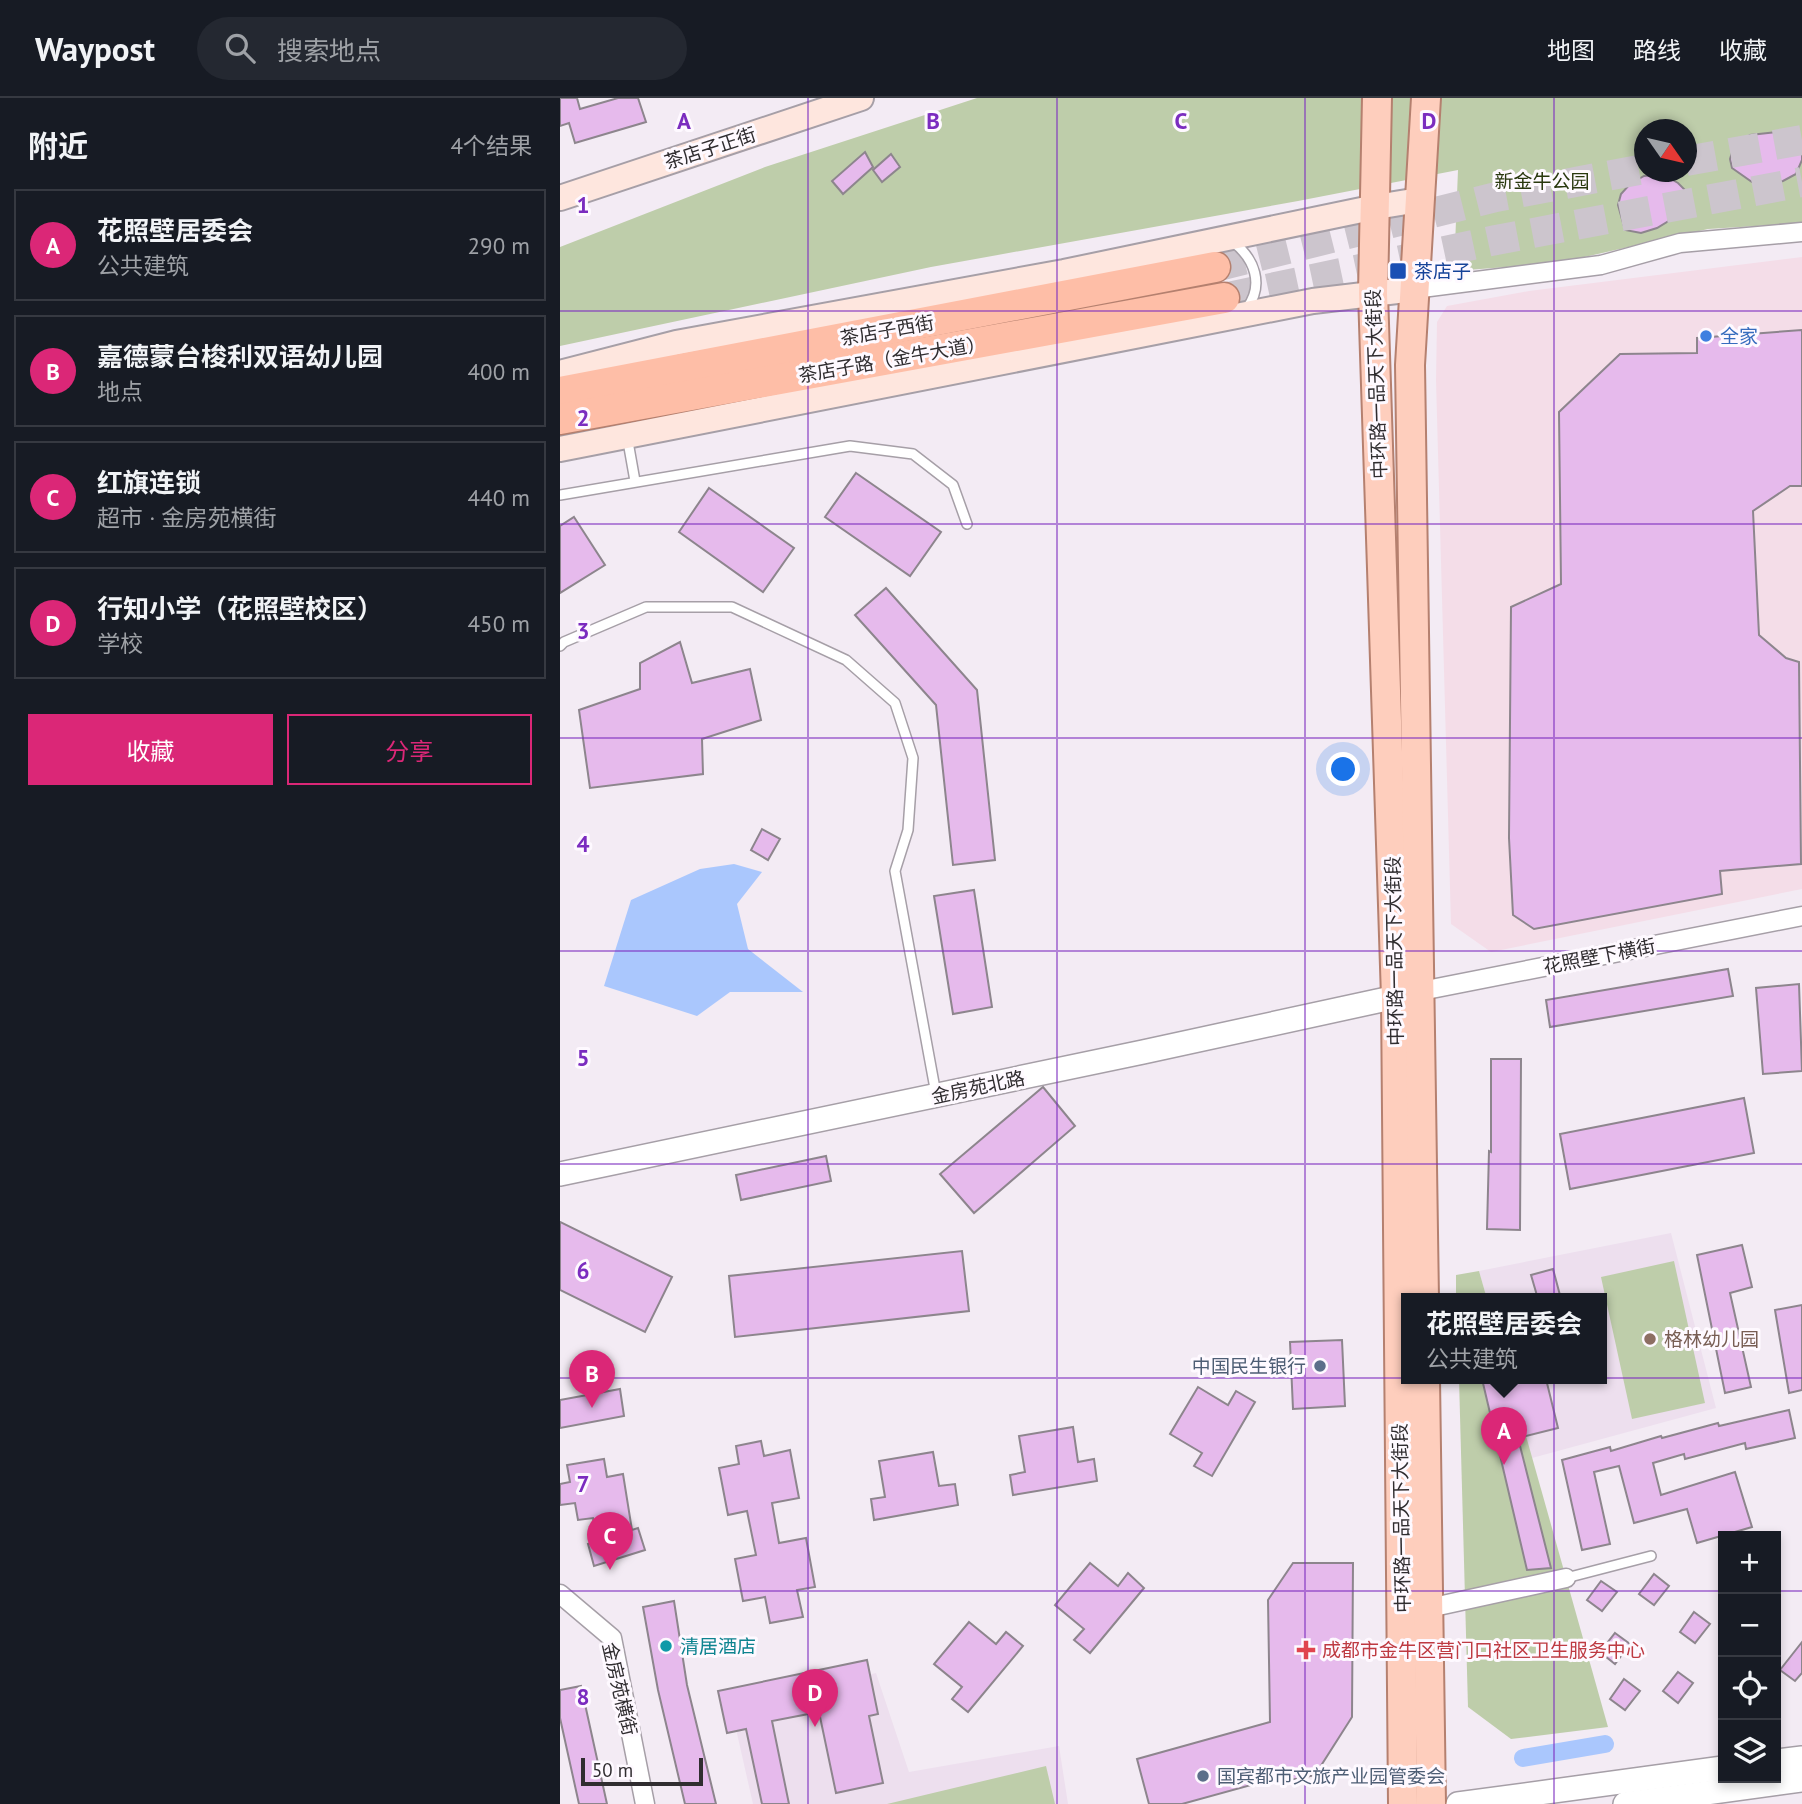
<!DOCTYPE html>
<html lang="zh">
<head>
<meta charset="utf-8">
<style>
  body { margin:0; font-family:"PT Sans","Noto Sans SC",sans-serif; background:#242831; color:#f1f3f6 }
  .controls { position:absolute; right:21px; bottom:21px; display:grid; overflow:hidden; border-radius:0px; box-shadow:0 4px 10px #0003 }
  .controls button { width:63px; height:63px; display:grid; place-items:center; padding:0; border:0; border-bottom:2px solid #363941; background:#171b24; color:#f1f3f6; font:35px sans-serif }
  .compass { position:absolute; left:1074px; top:21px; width:63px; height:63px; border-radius:50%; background:#171b24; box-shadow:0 4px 10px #0003; rotate:124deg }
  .scale { position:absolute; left:21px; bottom:18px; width:122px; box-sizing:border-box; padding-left:7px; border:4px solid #302d30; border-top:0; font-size:19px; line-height:24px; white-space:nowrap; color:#302d30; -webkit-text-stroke:5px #fef9ff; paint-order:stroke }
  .you { position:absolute; left:784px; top:672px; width:24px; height:24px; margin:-18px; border:5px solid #fff; border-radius:50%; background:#1a73e8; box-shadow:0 0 0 10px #1a73e833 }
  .badge { display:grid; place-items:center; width:46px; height:46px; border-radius:50%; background:#db2777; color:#fff; font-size:23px; font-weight:700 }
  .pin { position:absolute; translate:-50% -58px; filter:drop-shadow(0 2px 4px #0008) }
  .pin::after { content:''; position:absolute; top:37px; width:24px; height:21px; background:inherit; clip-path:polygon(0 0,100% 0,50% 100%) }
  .popup { position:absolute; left:841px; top:1195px; width:206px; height:91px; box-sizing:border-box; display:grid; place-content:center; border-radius:0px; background:#171b24; filter:drop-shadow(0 2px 5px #0005); font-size:23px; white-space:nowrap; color:#9ea1a6 }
  .popup b { font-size:26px; color:#f1f3f6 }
  .popup::after { content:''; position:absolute; left:50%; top:100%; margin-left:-14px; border:14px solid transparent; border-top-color:#171b24 }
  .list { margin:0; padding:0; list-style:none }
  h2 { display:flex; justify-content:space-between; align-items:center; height:91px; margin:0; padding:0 28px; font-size:30px }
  h2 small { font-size:23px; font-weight:400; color:#9ea1a6 }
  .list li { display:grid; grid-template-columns:46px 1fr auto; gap:21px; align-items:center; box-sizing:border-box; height:112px; margin:0 14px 14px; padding:0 14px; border:2px solid #363941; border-radius:0px }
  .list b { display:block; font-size:26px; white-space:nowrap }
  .list p { margin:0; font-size:23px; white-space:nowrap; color:#9ea1a6 }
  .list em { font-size:23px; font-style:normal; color:#9ea1a6 }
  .actions { display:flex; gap:14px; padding:21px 28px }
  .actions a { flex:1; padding:16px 0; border:2px solid #db2777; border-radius:0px; text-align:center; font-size:24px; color:#db2777 }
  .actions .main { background:#db2777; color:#fff }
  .icon { flex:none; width:38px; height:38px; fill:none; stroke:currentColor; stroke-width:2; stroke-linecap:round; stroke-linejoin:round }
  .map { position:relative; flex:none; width:1242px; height:1706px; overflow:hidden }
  header { display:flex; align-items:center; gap:42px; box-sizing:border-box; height:98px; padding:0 35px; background:#171b24; border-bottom:2px solid #363941 }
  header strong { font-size:33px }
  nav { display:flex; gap:38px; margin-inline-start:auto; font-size:24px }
  .search { width:490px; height:63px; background:#242831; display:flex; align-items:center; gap:18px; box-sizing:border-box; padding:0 24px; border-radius:38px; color:#9ea1a6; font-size:26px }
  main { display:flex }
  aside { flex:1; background:#171b24 }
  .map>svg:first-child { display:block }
  .commercial { fill:#f4dde8 }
  .built { fill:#eddfee }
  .green { fill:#becdaa; fill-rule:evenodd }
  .water { fill:#aac7fd }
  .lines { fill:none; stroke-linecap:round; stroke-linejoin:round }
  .canal { stroke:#aac7fd; stroke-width:18 }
  .building { fill:#e6baec; stroke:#8d858d; stroke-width:2 }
  .trunk-tunnel { stroke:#ccc5cd; stroke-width:30; stroke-dasharray:30 15; stroke-linecap:butt }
  .service-casing { stroke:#a69fa7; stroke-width:12 }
  .minor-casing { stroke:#a69fa7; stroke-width:21 }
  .tertiary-casing { stroke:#a69fa7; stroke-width:26 }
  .secondary-casing { stroke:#a69fa7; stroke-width:28 }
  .primary-casing { stroke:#b5806f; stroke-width:32 }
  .trunk-casing { stroke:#b5806f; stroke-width:33 }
  .service { stroke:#fff; stroke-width:9 }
  .minor { stroke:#fff; stroke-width:18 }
  .tertiary { stroke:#fff; stroke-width:23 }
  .secondary { stroke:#fee6de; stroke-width:24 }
  .primary { stroke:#fecebd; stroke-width:28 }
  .trunk { stroke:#febea7; stroke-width:30 }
  .grid { fill:none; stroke:#7b2cbf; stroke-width:2; stroke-opacity:0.55 }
  .transit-dot { fill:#1a4fb4; stroke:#fef9ff; stroke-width:2.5 }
  .shop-dot { fill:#3f7fe0; stroke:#fef9ff; stroke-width:2.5 }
  .education-dot { fill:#8d6e63; stroke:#fef9ff; stroke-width:2.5 }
  .service-dot { fill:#5c6f8a; stroke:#fef9ff; stroke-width:2.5 }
  .culture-dot { fill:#0f9aa8; stroke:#fef9ff; stroke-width:2.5 }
  .health-dot { fill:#e0444e; stroke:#fef9ff; stroke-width:2.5 }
  .labels { text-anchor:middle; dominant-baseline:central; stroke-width:6; stroke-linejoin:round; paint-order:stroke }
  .street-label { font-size:19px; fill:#302d30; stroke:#fef9ff }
  .park-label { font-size:19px; fill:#29380e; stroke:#fef9ff }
  .transit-label { font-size:19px; fill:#164399; stroke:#fef9ff; text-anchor:start }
  .shop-label { font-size:19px; fill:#366cbe; stroke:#fef9ff; text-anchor:start }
  .education-label { font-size:19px; fill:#785e54; stroke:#fef9ff; text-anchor:start }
  .service-label { font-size:19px; fill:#4e5e75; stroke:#fef9ff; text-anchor:end }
  .culture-label { font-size:19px; fill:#0d838f; stroke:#fef9ff; text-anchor:start }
  .health-label { font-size:19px; fill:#be3a42; stroke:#fef9ff; text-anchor:start }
  .grid-label { font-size:23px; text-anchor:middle; font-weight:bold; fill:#7b2cbf; stroke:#fef9ff; stroke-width:6; stroke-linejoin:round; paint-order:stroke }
</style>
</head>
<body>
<header>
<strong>Waypost</strong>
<div class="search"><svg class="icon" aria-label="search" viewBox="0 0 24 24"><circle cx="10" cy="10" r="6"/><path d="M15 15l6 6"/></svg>搜索地点</div>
<nav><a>地图</a><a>路线</a><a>收藏</a></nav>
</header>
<main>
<aside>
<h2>附近<small>4个结果</small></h2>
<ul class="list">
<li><span class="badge">A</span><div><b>花照壁居委会</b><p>公共建筑</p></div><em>290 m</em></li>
<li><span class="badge">B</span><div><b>嘉德蒙台梭利双语幼儿园</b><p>地点</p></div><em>400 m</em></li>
<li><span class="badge">C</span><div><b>红旗连锁</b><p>超市 · 金房苑横街</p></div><em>440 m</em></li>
<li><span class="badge">D</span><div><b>行知小学（花照壁校区）</b><p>学校</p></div><em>450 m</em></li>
</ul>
<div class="actions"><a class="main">收藏</a><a>分享</a></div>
</aside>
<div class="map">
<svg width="1242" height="1706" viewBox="0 0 1242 1706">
  <rect width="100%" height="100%" fill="#f3ebf4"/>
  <!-- commercial -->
  <path class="commercial" d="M1242 159V791L931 854 891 826 876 282 877 224 887 208 969 193Z"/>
  <!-- built -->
  <g class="built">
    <path d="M1111 1135 1156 1310 972 1360 950 1281H1042V1201H927L919 1173Z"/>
    <path d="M316 1575 349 1674 499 1648 508 1706H193L171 1609Z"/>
  </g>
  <!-- green -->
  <g class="green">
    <path d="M417 0H1242V125L1148 131 998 165 894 173 898 72 738 103 371 169 0 248V149L205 69ZM1084 32H1126V74H1084Z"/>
    <path d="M1114 1163 1145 1305 1072 1321 1041 1179Z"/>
    <path d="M919 1173 927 1201H896V1177Z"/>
    <path d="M899 1281H950L1048 1629 951 1641 908 1609Z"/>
    <path d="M486 1668 495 1706H327Z"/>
  </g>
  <!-- water -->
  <path class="water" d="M174 766 202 774 177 806 188 851 243 894H170L137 918 44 888 71 802 140 771Z"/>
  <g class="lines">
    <!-- canal -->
    <path class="canal" d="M963 1660 1045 1646"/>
  </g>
  <!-- building -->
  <g class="building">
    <path d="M0 0H17L20 11 58 0H78L86 24 15 45 9 25 0 28Z"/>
    <path d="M1217 34 1233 38 1242 51V62L1236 76 1223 83 1205 87 1192 84 1172 70 1170 61 1174 48 1190 37Z"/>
    <path d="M305 54 313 69 283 96 272 83Z"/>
    <path d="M331 56 340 69 322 84 313 72Z"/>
    <path d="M1102 76 1118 85 1128 95 1125 113 1097 130 1081 135 1065 132 1058 107 1061 96 1070 86 1084 78Z"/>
    <path d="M1242 232V388H1230L1193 413 1199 537 1226 560 1239 564 1241 766 1160 773 1162 796 974 831 953 817 949 740 951 509 1001 486 999 314 1060 256 1137 255V240Z"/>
    <path d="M296 375 381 434 350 478 265 419Z"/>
    <path d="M149 390 234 450 203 494 119 434Z"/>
    <path d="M14 419 45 467 0 495V428Z"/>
    <path d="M326 490 417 592 435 762 393 767 376 607 295 517Z"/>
    <path d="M120 544 132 585 190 571 201 622 142 641 143 676 30 690 19 612 80 591V565Z"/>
    <path d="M202 731 220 741 208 762 191 752Z"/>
    <path d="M414 792 432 909 393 916 374 798Z"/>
    <path d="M1168 871 1173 898 990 929 986 902Z"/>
    <path d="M1239 886 1242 973 1203 976 1196 890Z"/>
    <path d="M931 961H961L960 1132 927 1131 929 1053 931 1054Z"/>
    <path d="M483 989 515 1028 414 1115 380 1076Z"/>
    <path d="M1184 1000 1194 1055 1010 1091 1000 1036Z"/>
    <path d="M266 1058 271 1083 181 1102 176 1077Z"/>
    <path d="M0 1124 112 1179 85 1234 0 1192Z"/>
    <path d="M1182 1147 1192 1189 1170 1195 1191 1289 1165 1295 1137 1157Z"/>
    <path d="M402 1153 409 1213 175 1239 169 1178Z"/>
    <path d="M993 1171 1001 1201H978L971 1177Z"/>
    <path d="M1242 1207V1292L1229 1295 1215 1212Z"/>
    <path d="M782 1242 785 1308 733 1311 730 1244Z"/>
    <path d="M922 1281H986L998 1330 958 1340 991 1470 967 1472Z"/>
    <path d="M638 1289 668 1307 676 1293 695 1304 652 1378 634 1368 642 1355 610 1336Z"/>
    <path d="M60 1291 64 1318 0 1330V1302Z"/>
    <path d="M1229 1312 1235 1340 1186 1351 1185 1345 1125 1361 1124 1356 1093 1365 1101 1397 1175 1374 1192 1429 1137 1445 1127 1411 1074 1425 1059 1368 1034 1374 1050 1446 1022 1452 1002 1362 1050 1349 1051 1353 1101 1338 1102 1340 1158 1325 1159 1328Z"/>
    <path d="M513 1329 518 1364 534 1361 537 1383 453 1397 450 1377 465 1374 459 1338Z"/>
    <path d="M201 1343 204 1358 230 1352 239 1400 212 1405 219 1445 246 1440 255 1489 237 1492 243 1519 210 1525 205 1499 183 1503 175 1461 196 1457 187 1413 168 1417 159 1370 179 1366 176 1348Z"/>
    <path d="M373 1354 379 1388 395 1386 398 1407 314 1422 311 1401 325 1399 319 1363Z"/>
    <path d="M44 1361 47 1379 63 1376 72 1432 78 1430 85 1452 34 1468 28 1446 37 1443 33 1420 18 1422 15 1405 0 1407V1386L10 1384 7 1367Z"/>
    <path d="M530 1465 558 1488 568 1475 584 1490 530 1555 514 1542 524 1531 495 1507Z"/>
    <path d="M733 1465H793L792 1619 755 1677 721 1684 720 1679 622 1706H589L577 1661 710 1624 708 1502Z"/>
    <path d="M1094 1476 1109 1488 1094 1507 1079 1496Z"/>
    <path d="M1041 1483 1057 1494 1042 1513 1027 1502Z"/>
    <path d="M114 1503 127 1587 156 1706H125L98 1592 83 1509Z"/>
    <path d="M1134 1514 1150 1526 1135 1545 1120 1534Z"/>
    <path d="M409 1524 436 1546 446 1534 463 1548 408 1614 392 1601 402 1589 374 1566Z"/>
    <path d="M1055 1535 1070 1546 1055 1566 1040 1554Z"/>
    <path d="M1242 1544V1575L1235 1583 1220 1572Z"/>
    <path d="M307 1562 318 1616 309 1618 323 1685 276 1695 259 1614 212 1623 229 1706H202L186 1631 167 1635 158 1593Z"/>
    <path d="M1118 1574 1133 1585 1118 1605 1103 1593Z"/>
    <path d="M1064 1581 1080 1593 1065 1612 1050 1601Z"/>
    <path d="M21 1588 47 1706H19L0 1620V1592Z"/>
  </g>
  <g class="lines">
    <!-- trunk-tunnel -->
    <g class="trunk-tunnel">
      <path d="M1126 63 1242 42"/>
      <path d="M655 169 936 99 1084 71"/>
      <path d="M664 200 936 142 1242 84"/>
    </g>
    <!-- service casing -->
    <g class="service-casing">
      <g id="service">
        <path d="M673 144C695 161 704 187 687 210"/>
        <path d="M67 338 75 383"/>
        <path d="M0 397 290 348 353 356 393 387 407 426"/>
        <path d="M0 548 4 544 86 509H172L286 562 335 605 353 660 348 732 335 773 376 996"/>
        <path d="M1006 1480 1091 1458"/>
      </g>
    </g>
    <!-- minor casing -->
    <g class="minor-casing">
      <g id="minor">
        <path d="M854 191 1041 167 1120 145 1242 134"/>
        <path d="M851 895 1242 818"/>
        <path d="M0 1496 52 1540 85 1706"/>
        <path d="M869 1510 1006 1480"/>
      </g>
    </g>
    <!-- tertiary casing -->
    <g class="tertiary-casing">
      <g id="tertiary">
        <path d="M0 1076 583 954 836 899"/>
        <path d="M1216 1663 1242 1660"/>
        <path d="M898 1706 1163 1670"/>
        <path d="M1065 1706 1242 1682"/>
      </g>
    </g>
    <!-- secondary casing -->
    <g class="secondary-casing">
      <g id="secondary">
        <path d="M0 100 301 0"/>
        <path d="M0 275 116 245 504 174 816 109 859 102"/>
        <path d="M0 351 753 203 854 191"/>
      </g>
    </g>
    <!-- primary casing -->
    <g class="primary-casing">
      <g id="primary">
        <path d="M817 0 813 195 836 899 843 1706"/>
        <path d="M864 1201 850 267 866 0"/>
        <path d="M865 1281 871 1706"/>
      </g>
    </g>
    <!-- trunk casing -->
    <g class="trunk-casing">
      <g id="trunk">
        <path d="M0 294 655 169"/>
        <path d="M0 321 664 200"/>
      </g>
    </g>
    <!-- service -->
    <use href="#service" class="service"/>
    <!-- minor -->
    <use href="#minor" class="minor"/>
    <!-- tertiary -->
    <use href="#tertiary" class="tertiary"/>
    <!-- secondary -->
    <use href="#secondary" class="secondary"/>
    <!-- primary -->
    <use href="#primary" class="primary"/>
    <!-- trunk -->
    <use href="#trunk" class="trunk"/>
  </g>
  <!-- grid -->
  <path class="grid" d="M248 0V1706M497 0V1706M745 0V1706M994 0V1706M0 213H1242M0 426H1242M0 640H1242M0 853H1242M0 1066H1242M0 1280H1242M0 1493H1163M1216 1493H1242"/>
  <!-- markers -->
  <rect class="transit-dot" x="829" y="164" width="18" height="18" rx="3.5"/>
  <circle class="shop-dot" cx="1146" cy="238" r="7"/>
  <circle class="education-dot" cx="1090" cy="1241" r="7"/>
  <g class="service-dot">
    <circle cx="760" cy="1268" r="7"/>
    <circle cx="643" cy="1678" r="7"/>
  </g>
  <circle class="culture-dot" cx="106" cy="1548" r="7"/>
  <path class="health-dot" d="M742.5 1541.5h7v7h7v7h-7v7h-7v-7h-7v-7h7z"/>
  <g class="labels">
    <!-- street labels -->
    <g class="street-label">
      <text transform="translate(150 50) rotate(-18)">茶店子正街</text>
      <text transform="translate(327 232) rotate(-10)">茶店子西街</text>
      <text transform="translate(332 261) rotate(-10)">茶店子路（金牛大道）</text>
      <text transform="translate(816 286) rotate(-92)">中环路一品天下大街段</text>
      <text transform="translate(834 853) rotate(-91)">中环路一品天下大街段</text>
      <text transform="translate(1039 858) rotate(-11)">花照壁下横街</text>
      <text transform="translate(418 989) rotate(-12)">金房苑北路</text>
      <text transform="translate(841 1420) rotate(-91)">中环路一品天下大街段</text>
      <text transform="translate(60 1591) rotate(77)">金房苑横街</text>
    </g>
    <!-- park labels -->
    <g class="park-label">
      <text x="982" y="83">新金牛公园</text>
    </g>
    <!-- transit labels -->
    <g class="transit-label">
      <text x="854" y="173">茶店子</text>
    </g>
    <!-- shop labels -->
    <g class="shop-label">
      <text x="1160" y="238">全家</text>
    </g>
    <!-- education labels -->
    <g class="education-label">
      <text x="1104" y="1241">格林幼儿园</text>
    </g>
    <!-- service labels -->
    <g class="service-label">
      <text x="746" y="1268">中国民生银行</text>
      <text x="657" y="1678" text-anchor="start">国宾都市文旅产业园管委会</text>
    </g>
    <!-- culture labels -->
    <g class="culture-label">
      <text x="120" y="1548">清居酒店</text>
    </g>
    <!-- health labels -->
    <g class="health-label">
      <text x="762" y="1552">成都市金牛区营门口社区卫生服务中心</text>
    </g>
  </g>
  <g class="grid-label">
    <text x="124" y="31">A</text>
    <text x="373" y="31">B</text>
    <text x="621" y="31">C</text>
    <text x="869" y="31">D</text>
    <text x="23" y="115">1</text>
    <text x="23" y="328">2</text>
    <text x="23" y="541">3</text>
    <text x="23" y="754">4</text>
    <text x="23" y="968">5</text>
    <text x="23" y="1181">6</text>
    <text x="23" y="1394">7</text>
    <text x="23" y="1607">8</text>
  </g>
</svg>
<div class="controls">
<button>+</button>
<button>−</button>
<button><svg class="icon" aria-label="locate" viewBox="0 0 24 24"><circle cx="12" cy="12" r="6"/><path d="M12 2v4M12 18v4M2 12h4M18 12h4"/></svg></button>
<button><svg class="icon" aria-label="layers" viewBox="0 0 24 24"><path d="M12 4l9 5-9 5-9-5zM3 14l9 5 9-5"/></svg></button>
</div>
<svg class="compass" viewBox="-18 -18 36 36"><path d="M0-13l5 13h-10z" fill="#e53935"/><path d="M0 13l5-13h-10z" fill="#9ea1a6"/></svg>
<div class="scale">50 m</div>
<div class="you"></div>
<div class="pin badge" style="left:944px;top:1367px">A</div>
<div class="popup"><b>花照壁居委会</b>公共建筑</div>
<div class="pin badge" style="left:32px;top:1310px">B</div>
<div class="pin badge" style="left:50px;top:1472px">C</div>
<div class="pin badge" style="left:255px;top:1629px">D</div>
</div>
</main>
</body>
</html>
